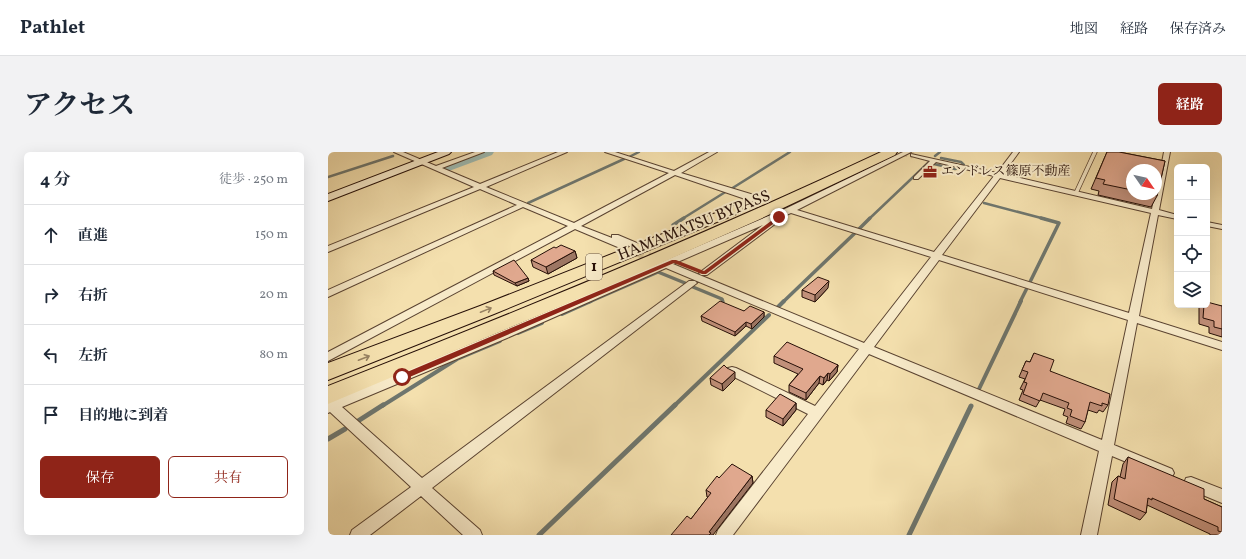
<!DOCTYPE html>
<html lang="ja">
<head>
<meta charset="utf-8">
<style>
  body { margin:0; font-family:Vollkorn,"Noto Serif JP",serif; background:#f2f2f3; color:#1f2937 }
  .controls { position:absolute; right:12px; top:12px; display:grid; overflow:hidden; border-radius:6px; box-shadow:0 4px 16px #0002 }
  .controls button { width:36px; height:36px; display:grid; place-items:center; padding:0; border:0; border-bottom:1px solid #e0e1e3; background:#fff; color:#1f2937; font:20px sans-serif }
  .compass { position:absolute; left:798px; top:12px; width:36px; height:36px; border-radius:50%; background:#fff; box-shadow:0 4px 16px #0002; rotate:124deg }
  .stop { position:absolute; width:12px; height:12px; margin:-9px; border:3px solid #8f2418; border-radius:50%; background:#fff }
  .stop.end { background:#8f2418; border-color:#fff; box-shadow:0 1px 4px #0008 }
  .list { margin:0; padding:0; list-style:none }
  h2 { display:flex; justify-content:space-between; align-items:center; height:52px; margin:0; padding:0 16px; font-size:17px }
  h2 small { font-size:13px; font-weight:400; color:#747a83 }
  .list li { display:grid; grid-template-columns:26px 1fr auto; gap:12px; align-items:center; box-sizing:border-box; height:60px; padding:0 16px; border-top:1px solid #e0e1e3 }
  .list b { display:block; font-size:15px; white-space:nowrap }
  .list em { font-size:13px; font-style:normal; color:#747a83 }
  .actions { display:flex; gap:8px; padding:12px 16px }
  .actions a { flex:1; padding:9px 0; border:1px solid #8f2418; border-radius:6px; text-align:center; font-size:14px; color:#8f2418 }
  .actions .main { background:#8f2418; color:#fff }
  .icon { flex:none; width:22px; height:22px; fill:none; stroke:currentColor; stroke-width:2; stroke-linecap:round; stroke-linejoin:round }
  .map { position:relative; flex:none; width:894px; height:383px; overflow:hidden; border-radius:6px }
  header { display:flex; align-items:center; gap:24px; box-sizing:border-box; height:56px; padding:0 20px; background:#fff; border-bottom:1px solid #e0e1e3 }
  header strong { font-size:19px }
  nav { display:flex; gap:22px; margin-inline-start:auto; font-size:14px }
  .intro { display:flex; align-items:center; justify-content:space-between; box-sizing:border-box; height:96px; padding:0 24px }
  h1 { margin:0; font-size:28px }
  .button { padding:10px 18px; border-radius:6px; background:#8f2418; color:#fff; font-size:14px; font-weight:700 }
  main { display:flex; gap:24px; padding:0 24px }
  aside { flex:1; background:#fff; border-radius:6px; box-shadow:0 4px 16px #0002 }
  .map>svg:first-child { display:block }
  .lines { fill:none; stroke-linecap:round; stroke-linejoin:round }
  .stream-far3 { stroke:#6e766e; stroke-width:2.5 }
  .stream-far2 { stroke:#6e766e; stroke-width:3.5 }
  .stream-far1 { stroke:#6e766e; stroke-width:4 }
  .stream { stroke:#6e766e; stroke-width:5 }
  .river { fill:#9ebbb3; fill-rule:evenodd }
  .street-tunnel-far1 { stroke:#d5c195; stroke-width:7; stroke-dasharray:7 3.5; stroke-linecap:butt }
  .street-tunnel { stroke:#d5c195; stroke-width:9; stroke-dasharray:9 4.5; stroke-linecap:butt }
  .lane-casing { stroke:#5a4331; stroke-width:5 }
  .street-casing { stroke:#5a4331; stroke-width:2 }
  .secondary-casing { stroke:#260f07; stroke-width:2 }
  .highway-casing { stroke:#260f07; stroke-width:2 }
  .lane { stroke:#f8ebca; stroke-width:3.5 }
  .street { fill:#f8ebca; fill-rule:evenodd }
  .secondary { fill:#f8ebca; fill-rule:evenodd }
  .highway { fill:#f4e0ae; fill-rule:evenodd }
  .wall { fill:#c1907a; stroke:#260f07; fill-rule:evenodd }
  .shaded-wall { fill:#9d7663; stroke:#260f07 }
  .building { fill:#e0a88e; stroke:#260f07 }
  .oneway { stroke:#978263 }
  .route { fill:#8f2418 }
  .labels { text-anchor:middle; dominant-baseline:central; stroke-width:4; stroke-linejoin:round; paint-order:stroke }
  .far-poi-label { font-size:13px; fill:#260f07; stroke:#f8ebca; text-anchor:start }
  .shield { fill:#f8ebca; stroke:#655142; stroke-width:1 }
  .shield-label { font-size:15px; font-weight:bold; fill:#260f07 }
  .street-label { font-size:16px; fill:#260f07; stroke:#f8ebca }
</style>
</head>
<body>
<header>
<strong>Pathlet</strong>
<nav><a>地図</a><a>経路</a><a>保存済み</a></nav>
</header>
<div class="intro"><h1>アクセス</h1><a class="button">経路</a></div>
<main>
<aside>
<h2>4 分<small>徒歩 · 250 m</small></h2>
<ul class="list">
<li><svg class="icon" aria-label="ahead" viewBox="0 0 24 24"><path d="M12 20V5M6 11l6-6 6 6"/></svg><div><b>直進</b></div><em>150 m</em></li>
<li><svg class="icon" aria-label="right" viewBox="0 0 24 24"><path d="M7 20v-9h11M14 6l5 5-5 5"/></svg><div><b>右折</b></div><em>20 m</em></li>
<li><svg class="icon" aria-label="left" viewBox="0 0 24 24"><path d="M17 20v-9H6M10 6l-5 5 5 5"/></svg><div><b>左折</b></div><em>80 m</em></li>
<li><svg class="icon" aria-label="arrive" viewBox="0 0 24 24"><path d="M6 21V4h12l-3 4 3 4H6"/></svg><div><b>目的地に到着</b></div></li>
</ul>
<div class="actions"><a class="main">保存</a><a>共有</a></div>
</aside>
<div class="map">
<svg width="894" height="383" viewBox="0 0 894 383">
  <rect width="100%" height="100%" fill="#f4e0ae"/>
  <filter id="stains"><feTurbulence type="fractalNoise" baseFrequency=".005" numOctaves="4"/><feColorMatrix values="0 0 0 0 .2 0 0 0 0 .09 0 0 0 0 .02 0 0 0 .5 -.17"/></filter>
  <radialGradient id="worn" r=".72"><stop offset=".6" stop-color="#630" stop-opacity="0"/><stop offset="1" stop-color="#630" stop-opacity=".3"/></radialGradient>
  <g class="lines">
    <!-- stream-far3 -->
    <g class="stream-far3">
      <path d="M607 4 612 0"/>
      <path d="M301 5 311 0"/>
      <path d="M613 6 633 10 636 13"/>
      <path d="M606 12 627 17 633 16"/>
      <path d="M0 25 65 4"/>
      <path d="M403 37 462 0"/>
      <path d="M200 51 296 7"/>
      <path d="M656 51 717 67"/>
      <path d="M354 67 399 39"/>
      <path d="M541 67 601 10"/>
    </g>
    <!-- stream-far2 -->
    <g class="stream-far2">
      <path d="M345 73 356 66"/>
      <path d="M531 77 542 66"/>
      <path d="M702 130 731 71 713 66"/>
      <path d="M365 135 394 147 395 150"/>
      <path d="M261 150 330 120 357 131"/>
      <path d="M455 150 527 81"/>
      <path d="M692 150 699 136"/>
    </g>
    <!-- stream-far1 -->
    <g class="stream-far1">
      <path d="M450 155 456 149"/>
      <path d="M234 162 263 149"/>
      <path d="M190 181 214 171"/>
      <path d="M651 237 693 149"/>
      <path d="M54 254 129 207 172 189"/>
      <path d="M346 254 441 163"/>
    </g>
    <!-- stream -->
    <g class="stream">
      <path d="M30 269 55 253"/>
      <path d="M0 287 17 277"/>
      <path d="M211 383 347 253"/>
      <path d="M581 383 643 254"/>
    </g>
    <!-- river -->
    <path class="river" d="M146 0H166L164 3 121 19 116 20 111 19 109 16 111 13Z"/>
    <!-- street-tunnel-far1 -->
    <path class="street-tunnel-far1" d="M573 0 585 3"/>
    <!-- street-tunnel -->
    <path class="street-tunnel" d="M295 94 333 110"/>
    <!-- lane casing -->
    <g class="lane-casing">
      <path id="lane" d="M748 41 767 0"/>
    </g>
    <!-- street casing -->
    <g class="street-casing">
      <g id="street">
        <path d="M66 0H75L108 14 147 0H156L114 16 152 32 230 0H239L158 35 246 71 341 21 277 0H287L346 19 381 0H389L353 21 426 43 433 48 429 50H426L347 23 253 74 284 86V83H290L316 94 317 96 316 98H310L299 93 298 96H292L247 77 0 209V200L240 74 195 55 0 145V138L189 53 152 37 0 100V94L146 35Z"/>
        <path d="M575 0H583L469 58 606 100 666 24 608 10 590 27H586V25L602 9 583 4V2L669 21 685 0H691L675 22 824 57 827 42H828L836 0H842L831 58 849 63V67L830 63 811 164 894 190V198L809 171 786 293 844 317 846 321 844 325 839 327 784 304 769 383H753L771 299 541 202 405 383H388L390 378 480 262 400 222 398 219 400 216 404 215 408 216 487 254 531 197 338 116 179 186 14 255 94 326 361 129H367L369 131 104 336 152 378 154 383H135L93 344 42 383H22L24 378 83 335 2 260 0 261V244L6 248 171 180 459 56ZM672 26 823 61 801 161 614 103ZM463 61 603 105 536 191 345 112 435 73 371 121 373 123H379L447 72 448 70 446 68ZM611 108 800 168 774 288 546 195Z"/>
        <path d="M879 70 894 73V77L879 74Z"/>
        <path d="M863 325 894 337V351L858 336 856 331 858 326Z"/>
      </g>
    </g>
    <!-- secondary casing -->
    <g class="secondary-casing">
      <path id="secondary" d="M110 0H123L121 2 0 49V42Z"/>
    </g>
    <!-- highway casing -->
    <g class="highway-casing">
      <g id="highway">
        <path d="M553 0H569L567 3 430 68 290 130 0 252V234C187 161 372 85 553 0Z"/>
        <path d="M408 53 413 54 415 57 413 60 166 162 0 228V211L152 154Z"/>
      </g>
    </g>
    <!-- lane -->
    <use href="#lane" class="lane"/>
    <!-- street -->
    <use href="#street" class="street"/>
    <!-- secondary -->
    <use href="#secondary" class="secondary"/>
    <!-- highway -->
    <use href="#highway" class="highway"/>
  </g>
  <!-- wall -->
  <g class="wall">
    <path d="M779 0H791L837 9 829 44 823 55 770 43 771 39 763 37ZM804 18H828V42H804Z"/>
    <path d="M247 99 249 106 220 122 205 115 203 108Z"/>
    <path d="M165 119 200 126 201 129 189 134 166 123Z"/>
    <path d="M500 136 487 150 474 145V138Z"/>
    <path d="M873 153 894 154V185L881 181V175L871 172V155Z"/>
    <path d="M416 159 436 160V165L424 177 418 174 407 184 374 169 373 164Z"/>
    <path d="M706 201 722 219 780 253 775 260 771 258 769 261 760 258 757 270 753 277 738 271 740 265 735 263 737 257 712 248 708 255 691 248 695 238 692 237 697 227 691 225 698 209 702 210Z"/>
    <path d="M446 204 510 213 509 220 501 229 499 228 495 233 491 231 478 248 461 240V233L470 222 446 211Z"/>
    <path d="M382 226 407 227 395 239 383 233Z"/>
    <path d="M468 251V258L455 274 438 265V258Z"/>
    <path d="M800 305 876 347 894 355V383H882V382L819 353 818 361 812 368 780 353 784 330 790 324 792 325 795 312Z"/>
    <path d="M424 324 425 331 363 367 380 345H379L378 338 391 326Z"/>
  </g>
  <!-- shaded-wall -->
  <g class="shaded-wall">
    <path d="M247 99 249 106 220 122 218 115Z"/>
    <path d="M200 126 201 129 189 134 187 131Z"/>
    <path d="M501 129 500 136 487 150V143Z"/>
    <path d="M436 160V165L424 177 423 172Z"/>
    <path d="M418 170V174L407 184V180Z"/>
    <path d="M510 213 509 220 501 229 502 222Z"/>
    <path d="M407 220V227L395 239 394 232Z"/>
    <path d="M500 221 499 228 495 233 496 226Z"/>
    <path d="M492 224 491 231 478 248V241Z"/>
    <path d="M468 251V258L455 274V267Z"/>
    <path d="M424 324 425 331 385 383H381V380Z"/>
  </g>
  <!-- building -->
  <g class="building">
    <path d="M779 0H791L837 9 829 44 821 42H828V18H804V38L775 32 777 28 768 26Z"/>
    <path d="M233 93 247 99 218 115 203 108 226 95 228 96Z"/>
    <path d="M186 108 200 126 187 131 165 119Z"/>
    <path d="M490 125 501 129 487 143 474 138Z"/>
    <path d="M392 149 416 159 422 154 436 160 423 172 418 170 407 180 373 164Z"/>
    <path d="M879 150 894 154V177L886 175V169L875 166 876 153H879Z"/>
    <path d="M459 190 510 213 502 222 500 221 496 226 492 224 478 241 461 233 475 217 446 204Z"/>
    <path d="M706 201 726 208 722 219 782 242 780 253 774 251V254L762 250 757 270 742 264 744 258 739 256 741 251 715 241 712 249 695 242 699 231 696 230 700 220 694 218 698 209 702 210Z"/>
    <path d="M396 213 399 216 407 220 394 232 382 226Z"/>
    <path d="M452 242 468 251 455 267 438 258Z"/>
    <path d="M800 305 876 337V347L894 355V380L890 379V375L824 346V348L820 346 818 361 786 347 790 324 797 327Z"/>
    <path d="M404 312 424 324 381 380 383 381 381 383H343L359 364 363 367 383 341 378 338 389 324 391 326Z"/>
  </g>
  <!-- one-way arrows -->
  <defs><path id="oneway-shaft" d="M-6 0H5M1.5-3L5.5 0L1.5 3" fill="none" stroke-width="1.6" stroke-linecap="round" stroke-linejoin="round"/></defs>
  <g class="oneway">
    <use href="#oneway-shaft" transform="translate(158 158) rotate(-22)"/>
    <use href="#oneway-shaft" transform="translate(36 206) rotate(-21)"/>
  </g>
  <!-- route -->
  <path class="route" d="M451 63 453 66 378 122H374L346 111 77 227H72L71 225 72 223 344 108H348L376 119Z"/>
  <!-- icons -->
  <defs>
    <g id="office-bare" transform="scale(1.08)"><path d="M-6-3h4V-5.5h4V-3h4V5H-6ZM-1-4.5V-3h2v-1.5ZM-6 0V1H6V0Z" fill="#8f2418" stroke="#f8ebca" stroke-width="2.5" paint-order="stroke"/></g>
  </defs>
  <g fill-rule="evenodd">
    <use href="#office-bare" x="602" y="20"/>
  </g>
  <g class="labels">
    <!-- far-poi labels -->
    <g class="far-poi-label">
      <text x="613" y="20">エンドレス篠原不動産</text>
    </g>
    <!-- shield labels -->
    <rect class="shield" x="258" y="102" width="16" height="26" rx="3"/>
    <g class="shield-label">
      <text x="266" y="115">1</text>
    </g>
    <!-- street labels -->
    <g class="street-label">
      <text transform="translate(366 74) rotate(-22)">HAMAMATSU BYPASS</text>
    </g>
  </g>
  <rect width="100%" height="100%" filter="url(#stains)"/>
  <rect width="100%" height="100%" fill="url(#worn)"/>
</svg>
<div class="controls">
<button>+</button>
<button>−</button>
<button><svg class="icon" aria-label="locate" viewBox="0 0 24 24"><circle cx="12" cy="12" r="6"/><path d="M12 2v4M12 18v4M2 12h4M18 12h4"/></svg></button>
<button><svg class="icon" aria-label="layers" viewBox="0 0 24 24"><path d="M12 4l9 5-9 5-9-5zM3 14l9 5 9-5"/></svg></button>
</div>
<svg class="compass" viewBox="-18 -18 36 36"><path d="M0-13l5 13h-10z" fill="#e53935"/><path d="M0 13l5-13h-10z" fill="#747a83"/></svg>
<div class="stop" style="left:74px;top:225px"></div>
<div class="stop end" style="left:451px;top:65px"></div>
</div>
</main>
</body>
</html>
